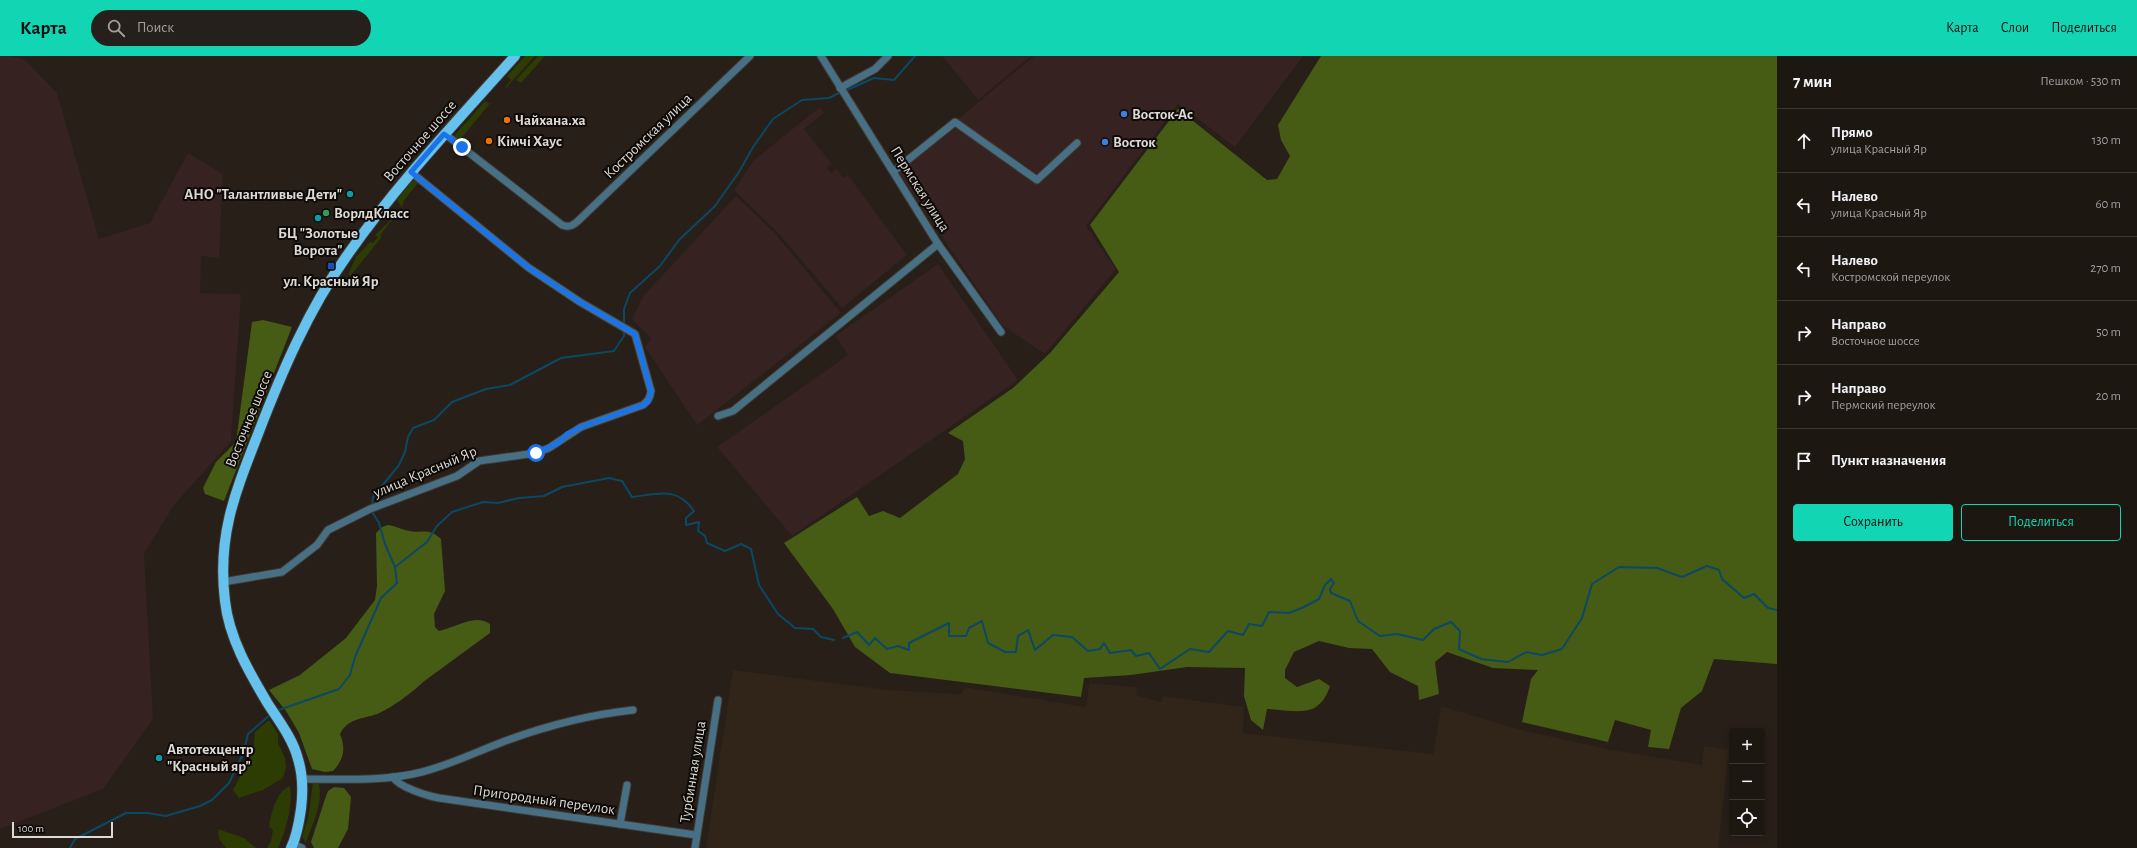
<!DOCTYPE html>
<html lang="ru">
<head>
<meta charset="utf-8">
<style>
  body { margin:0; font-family:"Alegreya Sans",sans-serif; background:#25201b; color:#f1f3f6 }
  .controls { position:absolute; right:12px; bottom:12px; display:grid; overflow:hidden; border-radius:4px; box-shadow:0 2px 10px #0003 }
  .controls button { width:36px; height:36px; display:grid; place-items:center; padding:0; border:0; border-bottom:1px solid #3b3632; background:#1d1712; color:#f1f3f6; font:20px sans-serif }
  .scale { position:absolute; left:12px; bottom:10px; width:101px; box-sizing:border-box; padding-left:4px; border:2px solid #ded9d4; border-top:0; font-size:11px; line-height:14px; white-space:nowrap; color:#ded9d4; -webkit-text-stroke:3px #0d0a07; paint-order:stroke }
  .stop { position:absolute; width:12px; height:12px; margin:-9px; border:3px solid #1a73e8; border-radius:50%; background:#fff }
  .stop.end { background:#1a73e8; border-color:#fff; box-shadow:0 1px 4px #0008 }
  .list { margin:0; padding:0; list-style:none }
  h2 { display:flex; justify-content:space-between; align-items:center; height:52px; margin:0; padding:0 16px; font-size:17px }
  h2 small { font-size:13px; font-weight:400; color:#a09f9f }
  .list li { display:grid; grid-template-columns:26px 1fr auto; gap:12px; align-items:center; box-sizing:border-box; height:64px; padding:0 16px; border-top:1px solid #3b3632 }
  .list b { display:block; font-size:15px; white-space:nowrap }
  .list p { margin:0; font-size:13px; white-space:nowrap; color:#a09f9f }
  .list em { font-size:13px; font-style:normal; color:#a09f9f }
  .actions { display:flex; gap:8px; padding:12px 16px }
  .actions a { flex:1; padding:9px 0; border:1px solid #12d5b4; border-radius:4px; text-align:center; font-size:14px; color:#12d5b4 }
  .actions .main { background:#12d5b4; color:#111 }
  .icon { flex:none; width:22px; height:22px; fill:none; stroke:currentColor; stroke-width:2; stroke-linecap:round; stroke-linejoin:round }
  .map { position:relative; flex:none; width:1777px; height:792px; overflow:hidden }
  header { display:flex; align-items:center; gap:24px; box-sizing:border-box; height:56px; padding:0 20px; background:#12d5b4; color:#111 }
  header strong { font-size:19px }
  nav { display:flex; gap:22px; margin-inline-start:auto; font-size:14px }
  .search { width:280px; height:36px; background:#25201b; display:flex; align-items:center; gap:10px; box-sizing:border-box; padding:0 14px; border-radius:22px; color:#a09f9f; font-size:15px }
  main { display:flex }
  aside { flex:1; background:#1d1712 }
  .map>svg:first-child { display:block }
  .built { fill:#312418 }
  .industrial { fill:#352221 }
  .green { fill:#2c3c02 }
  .forest { fill:#465c14 }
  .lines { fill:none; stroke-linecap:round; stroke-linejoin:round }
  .stream { stroke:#0b4865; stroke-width:2 }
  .minor-casing { stroke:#413932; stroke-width:9 }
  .primary-casing { stroke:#413932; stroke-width:12 }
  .minor { stroke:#477085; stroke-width:7 }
  .primary { stroke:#66c1ec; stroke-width:10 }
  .route { stroke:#1a73e8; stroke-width:5 }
  .shop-dot { fill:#3f7fe0; stroke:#0d0a07; stroke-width:1.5 }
  .food-dot { fill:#e8710a; stroke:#0d0a07; stroke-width:1.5 }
  .culture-dot { fill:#0f9aa8; stroke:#0d0a07; stroke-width:1.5 }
  .leisure-dot { fill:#2e9e5b; stroke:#0d0a07; stroke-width:1.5 }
  .transit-dot { fill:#1a4fb4; stroke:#0d0a07; stroke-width:1.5 }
  .labels { text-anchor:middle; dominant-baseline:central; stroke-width:4; stroke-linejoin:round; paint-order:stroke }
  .poi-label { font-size:15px; font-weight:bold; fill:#ded9d4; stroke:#0d0a07; text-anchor:start }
  .street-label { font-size:15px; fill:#ded9d4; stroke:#0d0a07 }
</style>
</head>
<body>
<header>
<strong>Карта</strong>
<div class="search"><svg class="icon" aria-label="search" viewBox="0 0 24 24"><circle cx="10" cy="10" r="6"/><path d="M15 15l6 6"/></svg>Поиск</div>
<nav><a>Карта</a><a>Слои</a><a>Поделиться</a></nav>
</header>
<main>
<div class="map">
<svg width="1777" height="792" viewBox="0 0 1777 792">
  <rect width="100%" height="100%" fill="#271f18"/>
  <!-- built -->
  <path class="built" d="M733 614 888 634 962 638 964 631 1086 651 1089 627 1137 631 1136 639 1161 646 1163 640 1244 651 1243 677 1433 698 1441 650 1521 674 1608 693 1702 709 1704 690 1729 694 1718 792H706Z"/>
  <!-- industrial -->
  <g class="industrial">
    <path d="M0 0H12L25 4 57 37 99 183 150 167 188 97 223 118 219 202 201 200 200 237 241 238 231 385 174 449 144 498 153 663 103 733 0 773Z"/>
    <path d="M942 0H1031L978 44Z"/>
    <path d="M1034 0H1303L1235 91 1178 48 1086 170 1116 213 1045 298 1002 269 897 114Z"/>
    <path d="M820 51 824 57 804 73 832 108 827 112 831 117 836 113 844 122 848 119 907 199 842 252 779 178 734 134 754 104Z"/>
    <path d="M736 140 774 176 841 257 697 369 645 291 651 283 632 263 644 239Z"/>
    <path d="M938 208 1018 324 792 480 717 391 848 299 835 280Z"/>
  </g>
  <!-- green -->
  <g class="green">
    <path d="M525 0H535L506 32 505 31 511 24 507 20Z"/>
    <path d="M538 0H545L521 27 516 24Z"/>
    <path d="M497 39 458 86 455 79 485 45 490 48Z"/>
    <path d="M413 124 418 127 404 144 402 152 397 144Z"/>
    <path d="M396 159 381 178V182L351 219H348L356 201 370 186 373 187 378 181 375 179Z"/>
    <path d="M269 664 278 678V687L285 702 286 712 283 722 263 734 239 742 233 734 253 696 255 676Z"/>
    <path d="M317 723C326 742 312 769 306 787L302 781 308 763 313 726Z"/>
    <path d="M290 730C293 749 286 775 278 792H267L271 785 273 774 269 771C271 758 276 735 290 730Z"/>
    <path d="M218 773 244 782 256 792H226L219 783Z"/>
  </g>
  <!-- forest -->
  <g class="forest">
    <path d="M1321 0H1777V608L1714 603 1702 635 1681 652 1669 693 1648 691 1651 674 1615 664 1608 686 1522 666 1531 623 1538 614 1493 612 1447 596 1435 606 1439 638 1419 644 1418 630 1390 616 1372 593 1349 592 1319 585 1294 596 1285 614V622L1297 631 1319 623 1330 630C1319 664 1296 654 1267 653L1263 674 1251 664 1244 640 1245 612 1187 611 1131 619 1084 622 1081 641 890 617 855 591 833 553 784 487 857 441 869 460 883 455 900 462 958 418 965 403 963 385 948 377 1013 332 1050 297 1119 216 1090 169 1178 53 1267 124 1277 123 1290 100 1281 84 1278 69Z"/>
    <path d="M263 264 292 271 224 445 205 438 203 432 216 406 236 386 252 266Z"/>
    <path d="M388 469C396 470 402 474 410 475 425 478 427 471 441 483L445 535 434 558 435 571 439 575C455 572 475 557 490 568V577L423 626C413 636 390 653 377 658 363 663 348 662 340 678 346 693 344 703 333 715L325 716 312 713 299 677 286 655 269 634 300 619 346 582 375 544 377 530 376 477 382 471Z"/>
    <path d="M334 731 344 732 351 741 348 773 338 792H314L311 786 326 740 328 735Z"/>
  </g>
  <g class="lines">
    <!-- stream -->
    <g class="stream">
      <path d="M845 35 874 22 894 24 915 0"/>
      <path d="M624 270V253L630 237 660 210 679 184 715 150 739 116 753 91 773 63 802 44 829 42 841 36"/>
      <path d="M372 450 373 441 399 409 405 396 408 381 413 372 434 364 452 346 486 333 510 329 561 302 614 295 624 280V274"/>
      <path d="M371 454 379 467 385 488 395 511"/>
      <path d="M843 582 857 576 869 589 875 582 887 593 898 590 909 594V587L949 567V580H966L969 572 982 565 988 587 1005 596H1016L1018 580 1028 574 1035 594 1053 579 1072 581 1088 595 1100 593 1104 587 1110 597 1131 594 1136 600 1149 597 1160 613 1190 593 1209 596 1228 575 1243 579 1249 568 1262 570 1269 556 1289 557 1304 551 1319 543 1325 529 1331 523 1334 527 1330 533 1331 537 1350 545 1358 565 1380 580 1397 578 1423 584 1434 573 1451 566 1460 575 1459 593 1481 603 1508 606 1526 596 1542 599 1562 593 1582 562 1592 528 1619 511 1657 512 1682 521 1707 510 1719 514 1722 523 1744 542 1754 538 1768 552 1777 554"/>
      <path d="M276 655 339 633 350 619 355 601 381 542 397 527 395 511 427 486 437 470 452 456 483 446 498 447 519 442 544 440 562 431 609 422 622 425 632 441C658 438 677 430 694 455L686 462V469L699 466 698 475 705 480 707 487 725 495 741 488 751 493 759 529 778 558 795 572 813 573 821 581 834 584"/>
      <path d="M70 792 75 783 126 757H147L166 760 200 750 212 744 229 727 243 698 248 678 271 658"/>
    </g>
    <!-- minor casing -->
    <g class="minor-casing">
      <g id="minor">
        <path d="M821 0 938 188 1001 276"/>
        <path d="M840 32 875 13 888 0"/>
        <path d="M445 78 562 169C570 172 574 169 580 163L750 0"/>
        <path d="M894 115 955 66 1037 124 1077 87"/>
        <path d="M718 360 733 355 938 188"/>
        <path d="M223 526 282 516 317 489 328 474 370 453 457 420 479 405 536 397 549 392 581 371 643 349C648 345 650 342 651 335L635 278 580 246 529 212 411 116"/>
        <path d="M393 721C398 731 428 740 439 742L696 779"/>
        <path d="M301 723C342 723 382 726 422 716 449 709 474 697 500 687 542 671 587 659 633 654"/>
        <path d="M620 768 627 729"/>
        <path d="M293 788 302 792"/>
        <path d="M695 792 718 644"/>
      </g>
    </g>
    <!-- primary casing -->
    <g class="primary-casing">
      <path id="primary" d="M291 792C297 780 299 767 301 753 303 737 303 719 298 703 293 683 279 665 268 648 249 616 229 582 225 545 217 480 235 437 258 378 281 318 308 254 346 201 396 129 457 65 515 0"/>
    </g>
    <!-- minor -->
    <use href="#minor" class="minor"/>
    <!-- primary -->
    <use href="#primary" class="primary"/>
  </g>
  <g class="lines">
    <!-- route -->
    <path class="route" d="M462 91 444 78 411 116 529 212 580 246 635 278 651 335 648 346 643 349 581 371 567 378 558 387 536 397"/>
  </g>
  <!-- markers -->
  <g class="shop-dot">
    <circle cx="1124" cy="58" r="4"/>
    <circle cx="1105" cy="86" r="4"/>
  </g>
  <g class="food-dot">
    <circle cx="507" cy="64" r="4"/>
    <circle cx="489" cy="85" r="4"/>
  </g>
  <g class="culture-dot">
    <circle cx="350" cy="138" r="4"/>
    <circle cx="318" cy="162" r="4"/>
    <circle cx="159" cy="702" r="4"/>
  </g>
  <circle class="leisure-dot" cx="326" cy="157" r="4"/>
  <rect class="transit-dot" x="327" y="206" width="8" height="8" rx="2"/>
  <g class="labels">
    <!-- poi labels -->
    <g class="poi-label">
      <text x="1132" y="58">Восток-Ас</text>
      <text x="515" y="64">Чайхана.ха</text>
      <text x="497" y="85">Кiмчi Хаус</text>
      <text x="1113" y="86">Восток</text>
      <text x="342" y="138" text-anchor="end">АНО "Талантливые Дети"</text>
      <text x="334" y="157">ВорлдКласс</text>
      <text x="318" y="177" text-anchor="middle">БЦ "Золотые<tspan x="318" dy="17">Ворота"</tspan></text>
      <text x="331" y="225" text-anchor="middle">ул. Красный Яр</text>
      <text x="167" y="693">Автотехцентр<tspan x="167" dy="17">"Красный яр"</tspan></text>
    </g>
    <!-- street labels -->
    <g class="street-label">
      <text transform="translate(648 80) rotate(-44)">Костромская улица</text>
      <text transform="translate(420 85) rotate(-49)">Восточное шоссе</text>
      <text transform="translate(920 133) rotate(58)">Пермская улица</text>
      <text transform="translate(249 363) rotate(-68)">Восточное шоссе</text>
      <text transform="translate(425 416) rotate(-23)">улица Красный Яр</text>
      <text transform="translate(693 716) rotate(-81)">Турбинная улица</text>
      <text transform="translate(544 744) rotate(8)">Пригородный переулок</text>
    </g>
  </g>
</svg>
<div class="controls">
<button>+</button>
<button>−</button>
<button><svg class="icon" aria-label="locate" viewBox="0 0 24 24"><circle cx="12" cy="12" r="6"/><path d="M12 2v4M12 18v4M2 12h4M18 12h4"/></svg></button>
</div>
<div class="scale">100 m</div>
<div class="stop" style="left:536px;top:397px"></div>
<div class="stop end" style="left:462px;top:91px"></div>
</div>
<aside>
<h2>7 мин<small>Пешком · 530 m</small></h2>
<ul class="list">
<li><svg class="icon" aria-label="ahead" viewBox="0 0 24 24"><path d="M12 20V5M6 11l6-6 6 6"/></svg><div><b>Прямо</b><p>улица Красный Яр</p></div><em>130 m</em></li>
<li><svg class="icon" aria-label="left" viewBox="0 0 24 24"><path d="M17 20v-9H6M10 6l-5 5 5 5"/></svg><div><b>Налево</b><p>улица Красный Яр</p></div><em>60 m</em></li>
<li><svg class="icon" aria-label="left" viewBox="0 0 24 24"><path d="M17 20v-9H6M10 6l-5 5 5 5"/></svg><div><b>Налево</b><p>Костромской переулок</p></div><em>270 m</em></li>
<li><svg class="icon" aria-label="right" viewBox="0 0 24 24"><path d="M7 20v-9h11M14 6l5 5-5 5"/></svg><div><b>Направо</b><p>Восточное шоссе</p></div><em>50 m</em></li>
<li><svg class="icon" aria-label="right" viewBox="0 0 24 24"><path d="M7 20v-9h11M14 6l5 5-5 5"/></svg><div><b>Направо</b><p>Пермский переулок</p></div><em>20 m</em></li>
<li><svg class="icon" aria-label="arrive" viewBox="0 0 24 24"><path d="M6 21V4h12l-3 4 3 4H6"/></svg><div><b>Пункт назначения</b></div></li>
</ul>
<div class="actions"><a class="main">Сохранить</a><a>Поделиться</a></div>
</aside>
</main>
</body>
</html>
